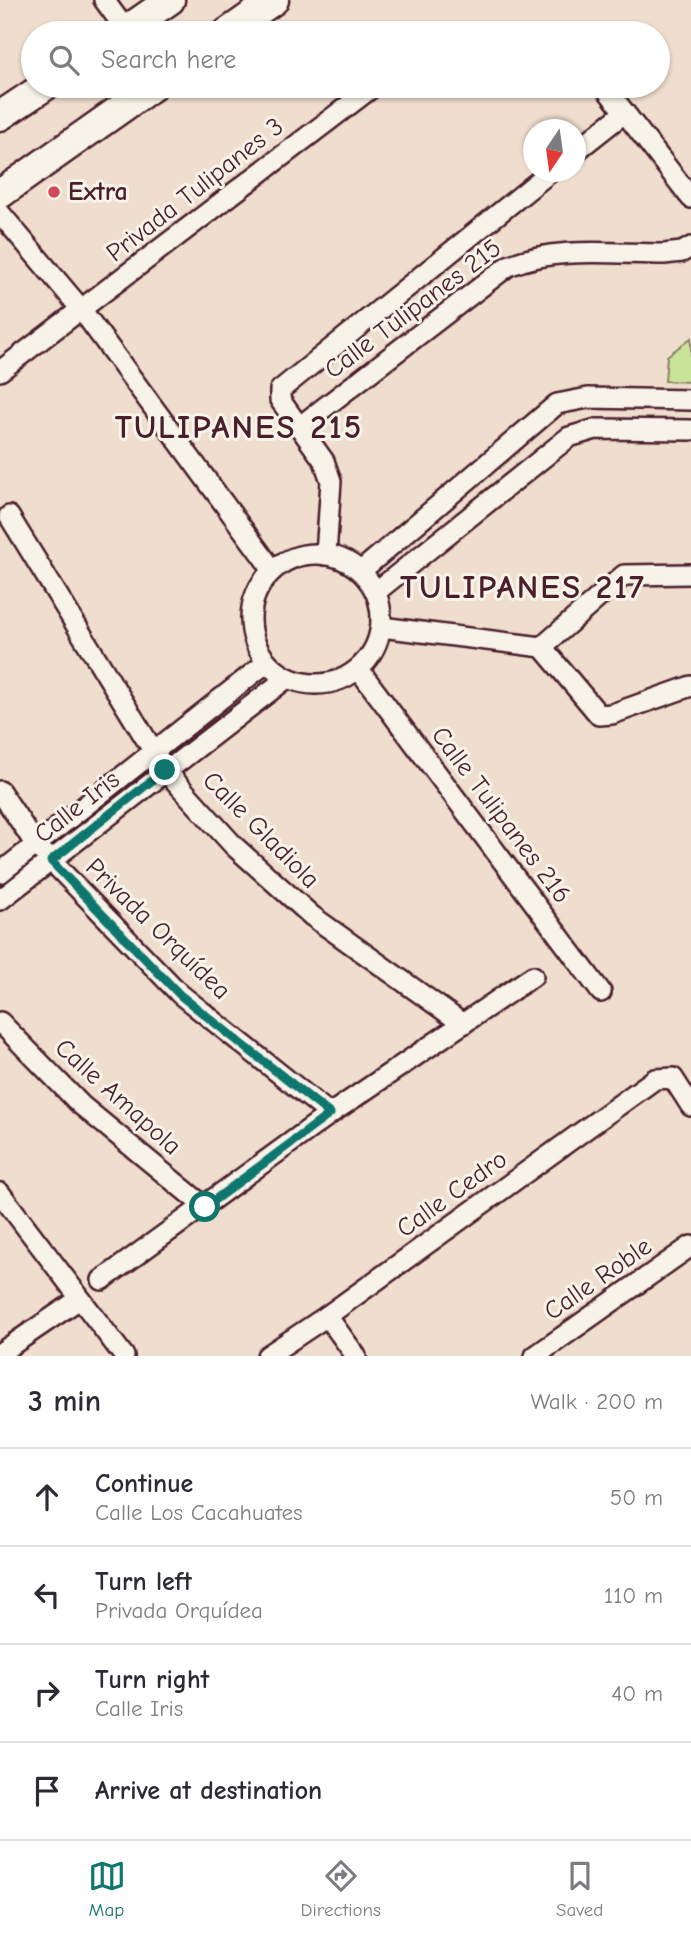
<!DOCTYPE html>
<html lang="en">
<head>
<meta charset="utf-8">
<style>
  body { margin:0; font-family:"Comic Neue",sans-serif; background:#f7f7f7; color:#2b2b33 }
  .compass { position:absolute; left:523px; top:119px; width:63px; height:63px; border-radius:50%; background:#fff; box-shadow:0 2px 5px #0004; rotate:193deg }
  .stop { position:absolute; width:21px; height:21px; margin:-16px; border:5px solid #0f766e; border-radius:50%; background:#fff }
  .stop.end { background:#0f766e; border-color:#fff; box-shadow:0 2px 7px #0008 }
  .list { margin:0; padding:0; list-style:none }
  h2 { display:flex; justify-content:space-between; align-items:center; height:91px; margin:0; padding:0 28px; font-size:30px }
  h2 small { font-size:23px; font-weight:400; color:#7c7c81 }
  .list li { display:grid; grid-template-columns:46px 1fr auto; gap:21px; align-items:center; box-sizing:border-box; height:98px; padding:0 28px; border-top:2px solid #e1e1e2 }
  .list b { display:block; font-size:26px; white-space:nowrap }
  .list p { margin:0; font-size:23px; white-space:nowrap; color:#7c7c81 }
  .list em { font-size:23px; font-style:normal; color:#7c7c81 }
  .icon { flex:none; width:38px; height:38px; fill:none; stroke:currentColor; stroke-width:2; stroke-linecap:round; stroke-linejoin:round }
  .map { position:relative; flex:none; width:691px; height:1356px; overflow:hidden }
  .search { position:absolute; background:#fff; box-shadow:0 2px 5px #0004; left:21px; right:21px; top:21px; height:77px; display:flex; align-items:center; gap:18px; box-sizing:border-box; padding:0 24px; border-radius:38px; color:#7c7c81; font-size:26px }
  .sheet { height:483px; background:#fff }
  nav { display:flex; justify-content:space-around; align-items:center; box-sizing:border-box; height:98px; border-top:2px solid #e1e1e2; background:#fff; font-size:19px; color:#7c7c81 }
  nav a { display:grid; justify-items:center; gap:4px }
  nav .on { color:#0f766e }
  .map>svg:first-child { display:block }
  .green { fill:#c9e399; stroke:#8a8162; stroke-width:2 }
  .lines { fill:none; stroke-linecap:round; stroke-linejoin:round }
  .street-casing { stroke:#4a1f2b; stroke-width:24 }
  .secondary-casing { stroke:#4a1f2b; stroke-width:33 }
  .street { stroke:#f7f3e8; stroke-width:19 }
  .secondary { stroke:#f7f3e8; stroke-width:28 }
  .route { stroke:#0f766e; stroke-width:9 }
  .poi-dot { fill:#d1495b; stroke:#f7f3e8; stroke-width:2.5 }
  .labels { text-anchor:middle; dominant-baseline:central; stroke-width:6; stroke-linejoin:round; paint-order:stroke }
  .street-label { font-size:26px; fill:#4a1f2b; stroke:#f7f3e8 }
  .poi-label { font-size:26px; font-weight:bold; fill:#4a1f2b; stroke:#f7f3e8; text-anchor:start }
  .district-label { font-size:33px; font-weight:bold; letter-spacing:2px; fill:#4a1f2b; stroke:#f7f3e8 }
</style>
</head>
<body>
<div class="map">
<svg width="691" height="1356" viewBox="0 0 691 1356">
  <rect width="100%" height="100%" fill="#efddce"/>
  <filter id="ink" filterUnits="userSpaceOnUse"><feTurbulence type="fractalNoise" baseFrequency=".0143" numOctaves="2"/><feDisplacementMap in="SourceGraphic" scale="14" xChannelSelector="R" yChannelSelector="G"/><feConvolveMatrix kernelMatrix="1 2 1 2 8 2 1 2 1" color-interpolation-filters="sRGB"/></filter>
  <g filter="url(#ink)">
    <!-- green -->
    <path class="green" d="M691 338V382L665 381 667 356Z"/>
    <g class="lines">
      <!-- street casing -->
      <g class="street-casing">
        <g id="street">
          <path d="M104 0 126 30"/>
          <path d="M604 86 691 198"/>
          <path d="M576 151 624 113"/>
          <path d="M0 213 81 309 272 569"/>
          <path d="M0 371 374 86"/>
          <path d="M299 427 508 266C556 246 613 254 664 254L682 252 691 247"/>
          <path d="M9 516 165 770 234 846 312 916 463 1024"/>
          <circle cx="316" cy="619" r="65"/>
          <path d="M326 555 331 481 324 461 280 400V390L550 172"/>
          <path d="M361 571 557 404 588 398 691 400"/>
          <path d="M377 591 569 437 596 429 691 430"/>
          <path d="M381 627 542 647 599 715 612 714 691 686"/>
          <path d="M542 647 624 575 691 574"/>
          <path d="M360 671 601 992"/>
          <path d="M0 791 36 845 180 994 330 1114"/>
          <path d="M0 873 266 663"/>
          <path d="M0 900 287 678"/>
          <path d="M0 1022 81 1105 205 1207"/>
          <path d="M0 1193 124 1356"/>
          <path d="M102 1280 330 1114 533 976"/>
          <path d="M327 1316 356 1356"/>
          <path d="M0 1353 78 1300"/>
          <path d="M267 1356 327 1316 655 1079 673 1078 691 1106"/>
          <path d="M535 1356 691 1246"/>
        </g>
      </g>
      <!-- secondary casing -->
      <g class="secondary-casing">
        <g id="secondary">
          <path d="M122 33 170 0"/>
          <path d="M227 33 274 0"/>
          <path d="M0 116 45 86"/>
          <path d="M0 194 153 86"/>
        </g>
      </g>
      <!-- street -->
      <use href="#street" class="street"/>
      <!-- secondary -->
      <use href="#secondary" class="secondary"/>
    </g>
  </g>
  <g class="lines" filter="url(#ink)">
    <!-- route -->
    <path class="route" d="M165 770 51 861 180 995 330 1114 205 1207"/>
  </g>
  <!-- markers -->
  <circle class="poi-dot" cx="54" cy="192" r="7"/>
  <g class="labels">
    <!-- street labels -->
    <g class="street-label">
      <text transform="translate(195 190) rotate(-38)">Privada Tulipanes 3</text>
      <text transform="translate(413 309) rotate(-37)">Calle Tulipanes 215</text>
      <text transform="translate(77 807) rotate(-38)">Calle Iris</text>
      <text transform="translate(501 815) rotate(53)">Calle Tulipanes 216</text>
      <text transform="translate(261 830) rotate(45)">Calle Gladiola</text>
      <text transform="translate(158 929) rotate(44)">Privada Orquídea</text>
      <text transform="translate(118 1097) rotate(42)">Calle Amapola</text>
      <text transform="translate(452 1194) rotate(-36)">Calle Cedro</text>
      <text transform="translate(598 1279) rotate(-35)">Calle Roble</text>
    </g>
    <!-- poi labels -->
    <g class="poi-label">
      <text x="68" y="192">Extra</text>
    </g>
    <!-- district labels -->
    <g class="district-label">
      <text x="239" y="427">TULIPANES 215</text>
      <text x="523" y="587">TULIPANES 217</text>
    </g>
  </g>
</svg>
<svg class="compass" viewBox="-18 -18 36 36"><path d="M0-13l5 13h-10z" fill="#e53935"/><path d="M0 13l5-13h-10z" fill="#7c7c81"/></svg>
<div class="stop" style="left:205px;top:1207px"></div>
<div class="stop end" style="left:165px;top:770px"></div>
<div class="search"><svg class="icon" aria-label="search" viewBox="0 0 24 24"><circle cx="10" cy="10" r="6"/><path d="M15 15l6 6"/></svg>Search here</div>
</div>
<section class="sheet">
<h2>3 min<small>Walk · 200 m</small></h2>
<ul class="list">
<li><svg class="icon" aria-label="ahead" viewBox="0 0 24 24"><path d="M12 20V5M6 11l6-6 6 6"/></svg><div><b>Continue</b><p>Calle Los Cacahuates</p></div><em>50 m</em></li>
<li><svg class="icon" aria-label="left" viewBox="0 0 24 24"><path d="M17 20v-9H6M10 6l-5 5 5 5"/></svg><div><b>Turn left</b><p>Privada Orquídea</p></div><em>110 m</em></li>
<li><svg class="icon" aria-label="right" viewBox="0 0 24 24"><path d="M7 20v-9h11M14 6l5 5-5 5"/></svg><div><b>Turn right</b><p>Calle Iris</p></div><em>40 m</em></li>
<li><svg class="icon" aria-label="arrive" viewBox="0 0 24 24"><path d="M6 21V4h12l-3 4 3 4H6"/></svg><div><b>Arrive at destination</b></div></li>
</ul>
</section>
<nav>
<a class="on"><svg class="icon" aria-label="map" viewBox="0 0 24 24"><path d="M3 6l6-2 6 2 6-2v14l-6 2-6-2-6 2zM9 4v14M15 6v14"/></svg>Map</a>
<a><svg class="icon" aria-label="directions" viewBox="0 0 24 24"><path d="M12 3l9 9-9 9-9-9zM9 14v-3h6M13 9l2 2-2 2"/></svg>Directions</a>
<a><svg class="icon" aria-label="saved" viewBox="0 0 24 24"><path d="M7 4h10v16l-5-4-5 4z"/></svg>Saved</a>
</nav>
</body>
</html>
